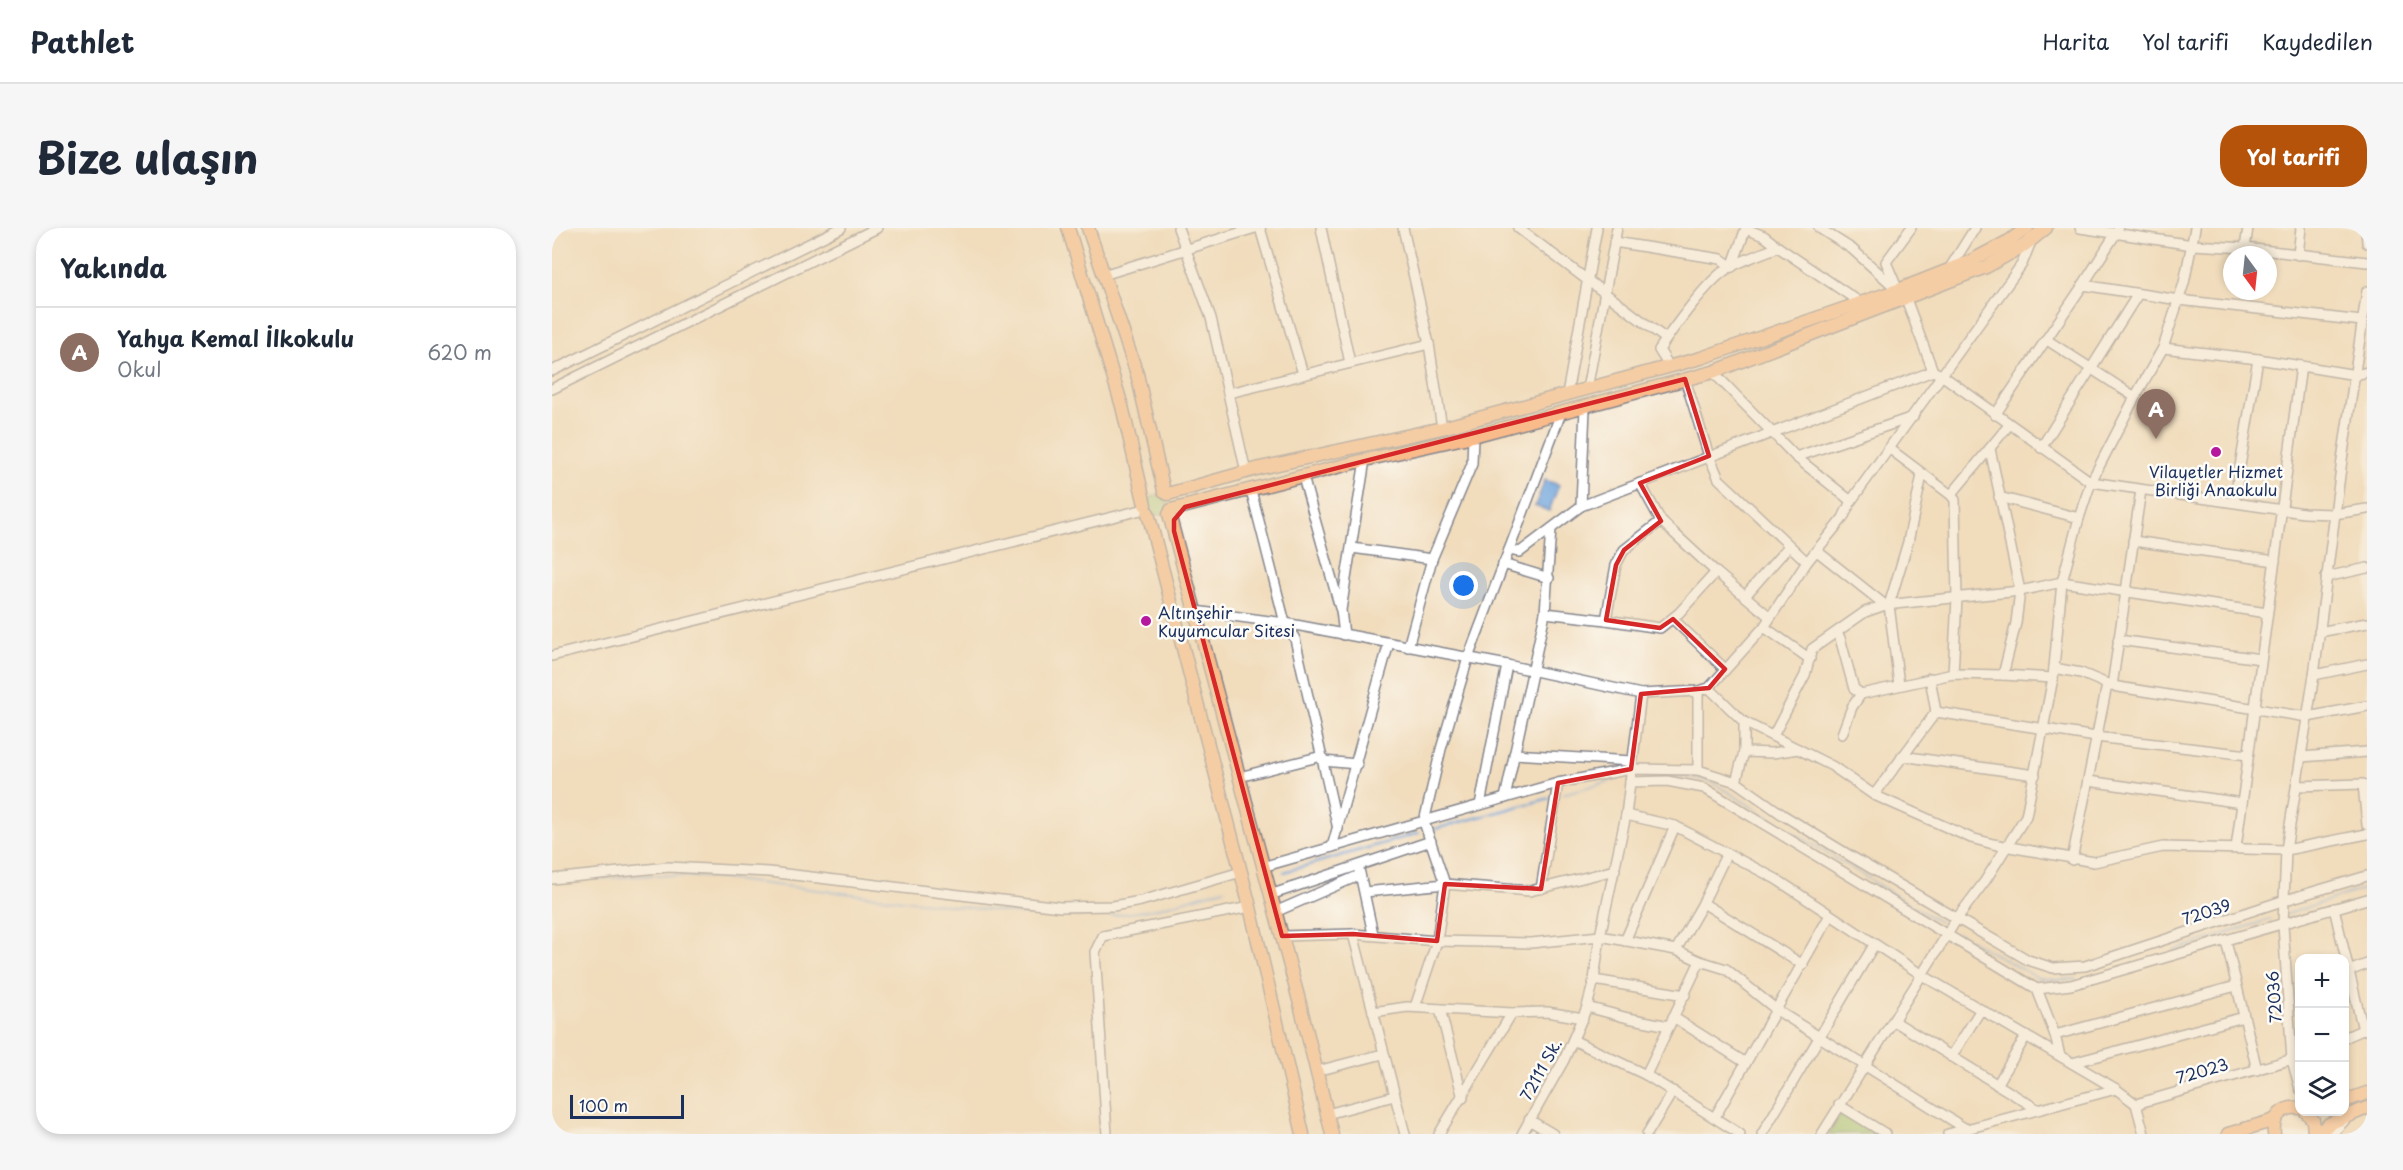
<!DOCTYPE html>
<html lang="tr">
<head>
<meta charset="utf-8">
<style>
  body { margin:0; font-family:"Playpen Sans",sans-serif; background:#f6f6f7; color:#1f2937 }
  .controls { position:absolute; right:18px; bottom:18px; display:grid; overflow:hidden; border-radius:12px; box-shadow:0 3px 9px #0003 }
  .controls button { width:54px; height:54px; display:grid; place-items:center; padding:0; border:0; border-bottom:2px solid #e0e1e3; background:#fff; color:#1f2937; font:30px sans-serif }
  .compass { position:absolute; left:1671px; top:18px; width:54px; height:54px; border-radius:50%; background:#fff; box-shadow:0 3px 9px #0003; rotate:165deg }
  .scale { position:absolute; left:18px; bottom:15px; width:114px; box-sizing:border-box; padding-left:6px; border:3px solid #1b2f5e; border-top:0; font-size:16px; line-height:21px; white-space:nowrap; color:#1b2f5e; -webkit-text-stroke:4px #fdfcf7; paint-order:stroke }
  .you { position:absolute; left:912px; top:358px; width:21px; height:21px; margin:-15px; border:4px solid #fff; border-radius:50%; background:#1a73e8; box-shadow:0 0 0 9px #1a73e833 }
  .badge { display:grid; place-items:center; width:39px; height:39px; border-radius:50%; background:#b45309; color:#fff; font-size:20px; font-weight:700 }
  .pin { position:absolute; translate:-50% -50px; filter:drop-shadow(0 2px 3px #0008) }
  .pin::after { content:''; position:absolute; top:32px; width:21px; height:18px; background:inherit; clip-path:polygon(0 0,100% 0,50% 100%) }
  .list { margin:0; padding:0; list-style:none }
  h2 { display:flex; justify-content:space-between; align-items:center; height:78px; margin:0; padding:0 24px; font-size:26px }
  h2 small { font-size:20px; font-weight:400; color:#747a83 }
  .list li { display:grid; grid-template-columns:39px 1fr auto; gap:18px; align-items:center; box-sizing:border-box; height:90px; padding:0 24px; border-top:2px solid #e0e1e3 }
  .list b { display:block; font-size:22px; white-space:nowrap }
  .list p { margin:0; font-size:20px; white-space:nowrap; color:#747a83 }
  .list em { font-size:20px; font-style:normal; color:#747a83 }
  .icon { flex:none; width:33px; height:33px; fill:none; stroke:currentColor; stroke-width:2; stroke-linecap:round; stroke-linejoin:round }
  .map { position:relative; flex:none; width:1815px; height:906px; overflow:hidden; border-radius:24px }
  header { display:flex; align-items:center; gap:36px; box-sizing:border-box; height:84px; padding:0 30px; background:#fff; border-bottom:2px solid #e0e1e3 }
  header strong { font-size:28px }
  nav { display:flex; gap:33px; margin-inline-start:auto; font-size:21px }
  .intro { display:flex; align-items:center; justify-content:space-between; box-sizing:border-box; height:144px; padding:0 36px }
  h1 { margin:0; font-size:42px }
  .button { padding:15px 27px; border-radius:24px; background:#b45309; color:#fff; font-size:21px; font-weight:700 }
  main { display:flex; gap:36px; padding:0 36px }
  aside { flex:1; background:#fff; border-radius:24px; box-shadow:0 3px 9px #0003 }
  .map>svg:first-child { display:block }
  .green { fill:#98c776; stroke:#5a7b6a; stroke-width:1.5 }
  .water { fill:#6ca1d9; stroke:#44689c; stroke-width:1.5 }
  .lines { fill:none; stroke-linecap:round; stroke-linejoin:round }
  .stream { stroke:#6ca1d9; stroke-width:2 }
  .minor-casing { stroke:#86868d; stroke-width:12 }
  .major-casing { stroke:#86868d; stroke-width:15 }
  .minor { stroke:#fff; stroke-width:9 }
  .major { stroke:#fabb8b; stroke-width:12 }
  .marked { fill:none; stroke:#d62828; stroke-width:4.5; stroke-linejoin:round }
  .poi-dot { fill:#b5179e; stroke:#fdfcf7; stroke-width:2 }
  .labels { text-anchor:middle; dominant-baseline:central; stroke-width:5; stroke-linejoin:round; paint-order:stroke }
  .poi-label { font-size:16px; fill:#1b2f5e; stroke:#fdfcf7 }
  .street-label { font-size:16px; fill:#1b2f5e; stroke:#fdfcf7 }
</style>
</head>
<body>
<header>
<strong>Pathlet</strong>
<nav><a>Harita</a><a>Yol tarifi</a><a>Kaydedilen</a></nav>
</header>
<div class="intro"><h1>Bize ulaşın</h1><a class="button">Yol tarifi</a></div>
<main>
<aside>
<h2>Yakında<small></small></h2>
<ul class="list">
<li><span class="badge" style="background:#8d6e63">A</span><div><b>Yahya Kemal İlkokulu</b><p>Okul</p></div><em>620 m</em></li>
</ul>
</aside>
<div class="map">
<svg width="1815" height="906" viewBox="0 0 1815 906">
  <rect width="100%" height="100%" fill="#fdfcf7"/>
  <filter id="ink" filterUnits="userSpaceOnUse"><feTurbulence type="fractalNoise" baseFrequency=".0167" numOctaves="2"/><feDisplacementMap in="SourceGraphic" scale="12" xChannelSelector="R" yChannelSelector="G"/><feConvolveMatrix kernelMatrix="1 2 1 2 8 2 1 2 1" color-interpolation-filters="sRGB"/></filter>
  <filter id="wash" filterUnits="userSpaceOnUse"><feTurbulence type="fractalNoise" baseFrequency=".008" numOctaves="4" result="noise"/><feDisplacementMap in="SourceGraphic" scale="24" xChannelSelector="R" yChannelSelector="G"/><feGaussianBlur stdDeviation="1.35" result="paint"/><feColorMatrix in="noise" values="0 0 0 0 0 0 0 0 0 0 0 0 0 0 0 0 0 1.4 0 .05"/><feComposite in="paint" operator="in"/></filter>
  <g filter="url(#wash)">
    <rect width="100%" height="100%" fill="#f1dcbc"/>
    <!-- green -->
    <g class="green">
      <circle cx="606" cy="277" r="10"/>
      <path d="M1291 882 1330 906H1276Z"/>
    </g>
    <!-- water -->
    <path class="water" d="M993 252 1007 257 997 283 983 278Z"/>
    <g class="lines">
      <!-- stream -->
      <g class="stream">
        <path d="M1090 547 1140 549 1158 553 1387 694"/>
        <path d="M1010 566 1066 551"/>
        <path d="M883 601 998 570"/>
        <path d="M732 644 867 605"/>
        <path d="M42 651 102 647 155 649 480 687 560 688 603 681 672 661"/>
        <path d="M1735 686 1815 660"/>
        <path d="M1405 705 1486 750 1503 752 1524 751"/>
        <path d="M1621 723 1719 691"/>
      </g>
    </g>
  </g>
  <g filter="url(#ink)">
    <g class="lines">
      <!-- minor casing -->
      <g class="minor-casing">
        <g id="minor">
          <path d="M626 0 659 90 694 244"/>
          <path d="M708 0 751 146"/>
          <path d="M769 0 798 135"/>
          <path d="M851 0 877 116 890 200"/>
          <path d="M966 0 1114 111"/>
          <path d="M1267 0 1300 21 1346 62"/>
          <path d="M1528 0 1641 17 1693 20 1815 34"/>
          <path d="M1814 0 1815 15"/>
          <path d="M1194 1 1212 8 1226 19 1309 75"/>
          <path d="M1062 14 1169 31 1180 39 1194 0"/>
          <path d="M1693 20 1696 0"/>
          <path d="M1746 27 1749 0"/>
          <path d="M1396 43 1423 0"/>
          <path d="M551 47 703 0"/>
          <path d="M1531 57 1627 72 1810 93"/>
          <path d="M1345 60 1334 34 1359 0"/>
          <path d="M1354 71 1381 143 1391 148 1539 254 1752 285 1782 286 1815 281"/>
          <path d="M1495 112 1583 169"/>
          <path d="M1611 120 1706 131 1804 147 1815 144"/>
          <path d="M1117 138 1107 122C1119 103 1156 52 1175 41 1190 32 1209 26 1226 19"/>
          <path d="M0 143 289 0"/>
          <path d="M1161 144 1244 229 1299 273"/>
          <path d="M1133 151 1157 228 1167 251 1255 334"/>
          <path d="M0 161 325 0"/>
          <path d="M1035 161 1065 0"/>
          <path d="M677 165 877 116"/>
          <path d="M1015 166 1045 0"/>
          <path d="M1443 187 1531 57 1566 2"/>
          <path d="M1489 220 1586 66"/>
          <path d="M1338 221 1399 267 1403 272 1405 370 1401 446"/>
          <path d="M1438 221 1468 363 1464 395 1451 447 1501 450"/>
          <path d="M1244 229 1361 189"/>
          <path d="M751 249 788 380"/>
          <path d="M1088 255 1109 293 1164 344 1218 389"/>
          <path d="M699 262 733 395 743 411 786 601"/>
          <path d="M1399 267 1457 197"/>
          <path d="M1447 269 1527 290"/>
          <path d="M1682 274 1706 131"/>
          <path d="M1029 278 1033 180"/>
          <path d="M1581 313 1723 333"/>
          <path d="M800 320 880 331"/>
          <path d="M957 322 968 324 1029 278 1381 143"/>
          <path d="M1265 323 1333 377"/>
          <path d="M951 336 997 350"/>
          <path d="M1774 349 1815 340"/>
          <path d="M1193 368 1237 318"/>
          <path d="M643 383 733 395 955 437 1089 466 1146 463 1157 460 1212 399 1255 334 1291 290 1299 273 1470 36 1480 11"/>
          <path d="M993 385 1054 392 1064 337 1072 322 1109 293"/>
          <path d="M1121 391 1173 441"/>
          <path d="M1054 392 1108 400 1127 385 1164 344"/>
          <path d="M1212 399 1258 431"/>
          <path d="M1767 404 1815 395"/>
          <path d="M1285 405 1288 410 1302 461 1309 466 1300 479 1290 506"/>
          <path d="M792 407 789 382 813 232"/>
          <path d="M1566 412 1709 431"/>
          <path d="M856 419 880 331 920 236 921 208"/>
          <path d="M0 428 593 281"/>
          <path d="M1502 440 1529 445 1560 458 1755 489 1815 478"/>
          <path d="M1762 447 1815 436"/>
          <path d="M1378 450 1384 484 1544 509 1696 527"/>
          <path d="M1347 457 1337 377 1356 314 1370 247"/>
          <path d="M1560 458 1589 262"/>
          <path d="M1157 460 1192 494 1280 538 1322 567 1384 484"/>
          <path d="M1309 466 1401 446 1451 447"/>
          <path d="M1221 508 1253 447 1260 421 1313 384 1333 377 1468 363 1510 354 1715 385"/>
          <path d="M1192 524V494"/>
          <path d="M962 526 1080 533"/>
          <path d="M1350 528 1483 547"/>
          <path d="M1749 529 1815 524"/>
          <path d="M771 533 805 536"/>
          <path d="M1146 542V463"/>
          <path d="M687 549 770 528"/>
          <path d="M1536 553 1690 575"/>
          <path d="M1078 554 1115 553 1152 560 1485 761 1519 757 1815 671"/>
          <path d="M1184 554 1192 524 1221 525 1246 521"/>
          <path d="M1745 558 1811 556 1815 597"/>
          <path d="M1322 567 1419 610 1441 616 1542 634 1611 619 1734 622 1815 606"/>
          <path d="M953 570 993 385 999 301"/>
          <path d="M928 577 955 437"/>
          <path d="M1074 587 1123 598 1224 651 1370 747 1564 861 1584 876 1748 829"/>
          <path d="M780 619 837 415"/>
          <path d="M1684 620 1749 138"/>
          <path d="M1175 625 1151 675 1251 737"/>
          <path d="M1520 632 1555 457"/>
          <path d="M710 639 1006 555 1079 541 1146 542 1184 554 1231 587 1300 629 1476 732 1501 740 1533 738 1730 673 1815 648"/>
          <path d="M807 641 821 706"/>
          <path d="M0 651 116 639 217 644 508 679 561 678 589 673 689 644"/>
          <path d="M989 661 1006 555"/>
          <path d="M813 664 893 656 978 663 1063 642"/>
          <path d="M718 667 879 613"/>
          <path d="M1782 680 1811 802"/>
          <path d="M723 684 808 647"/>
          <path d="M801 706 853 906"/>
          <path d="M730 708 801 706 885 713 979 715 1048 708 1124 722 1148 733 1174 741 1226 783 1414 901"/>
          <path d="M1073 713 1123 598"/>
          <path d="M1674 713 1705 842"/>
          <path d="M1124 722 1151 675"/>
          <path d="M1797 743 1815 736"/>
          <path d="M1042 752 1133 767"/>
          <path d="M1485 761 1503 807 1508 828"/>
          <path d="M863 779 885 713 893 656 872 594 889 521 916 430 1009 185"/>
          <path d="M1035 779 1076 790 1117 798"/>
          <path d="M888 781 911 870"/>
          <path d="M821 784 855 779 960 785 995 784 1031 790"/>
          <path d="M1121 789 1194 835"/>
          <path d="M1342 793 1485 881"/>
          <path d="M1503 807 1684 758"/>
          <path d="M1792 810 1815 800"/>
          <path d="M1021 812 1094 847 1188 906"/>
          <path d="M1399 829 1428 783"/>
          <path d="M1520 835 1692 789"/>
          <path d="M765 843 831 826"/>
          <path d="M1094 847 1148 733"/>
          <path d="M1445 857 1474 808"/>
          <path d="M1748 861 1740 832 1731 697 1734 622 1762 447 1790 232 1815 63"/>
          <path d="M1584 876 1592 906"/>
          <path d="M1287 877 1334 906"/>
          <path d="M775 886 842 868"/>
          <path d="M1163 889 1278 687"/>
          <path d="M977 892 1001 906"/>
          <path d="M555 906 543 724 551 708 698 679"/>
          <path d="M887 906 960 785"/>
          <path d="M970 906 1012 832 1035 779 1042 752 1048 708 1074 587 1089 466"/>
          <path d="M1095 906 1121 863"/>
          <path d="M1210 906 1322 717"/>
          <path d="M1270 906 1406 689 1433 653 1474 588 1501 450 1510 354 1527 290 1539 254 1583 169 1611 120 1632 55 1643 0"/>
          <path d="M1396 906 1564 861"/>
          <path d="M1780 906 1793 892"/>
        </g>
      </g>
      <!-- major casing -->
      <g class="major-casing">
        <g id="major">
          <path d="M516 0 570 178 593 277"/>
          <path d="M536 0 585 146 612 263"/>
          <path d="M616 266 708 240 890 200 1149 130 1346 62 1417 34 1457 13 1475 0"/>
          <path d="M619 282 813 232 921 208 1161 144 1434 39 1473 17 1494 0"/>
          <path d="M596 285 698 679 751 906"/>
          <path d="M617 286 748 776 780 906"/>
          <path d="M1792 873 1815 865"/>
          <path d="M1754 884 1761 892 1762 906"/>
          <path d="M1676 906 1723 892"/>
          <path d="M1722 906C1720 889 1730 878 1748 880"/>
          <path d="M1766 906 1777 896 1815 880"/>
        </g>
      </g>
      <!-- minor -->
      <use href="#minor" class="minor"/>
      <!-- major -->
      <use href="#major" class="major"/>
    </g>
  </g>
  <!-- marked area -->
  <path d="M0 0H1815V906H0ZM1133 151 1157 228 1088 255 1109 293 1072 322 1064 337 1054 392 1108 400 1121 391 1173 441 1157 460 1089 466 1079 541 1006 555 989 661 893 656 885 713 801 706 730 708 622 303V292L633 279Z" fill="#f1dcbc" fill-opacity=".55" fill-rule="evenodd"/>
  <path class="marked" d="M1133 151 1157 228 1088 255 1109 293 1072 322 1064 337 1054 392 1108 400 1121 391 1173 441 1157 460 1089 466 1079 541 1006 555 989 661 893 656 885 713 801 706 730 708 622 303V292L633 279Z"/>
  <!-- markers -->
  <g class="poi-dot">
    <circle cx="1664" cy="224" r="6"/>
    <circle cx="594" cy="393" r="6"/>
  </g>
  <g class="labels">
    <!-- poi labels -->
    <g class="poi-label">
      <text x="1664" y="243">Vilayetler Hizmet<tspan x="1664" dy="18">Birliği Anaokulu</tspan></text>
      <text x="606" y="384" text-anchor="start">Altınşehir<tspan x="606" dy="18">Kuyumcular Sitesi</tspan></text>
    </g>
    <!-- street labels -->
    <g class="street-label">
      <text transform="translate(1654 683) rotate(-18)">72039</text>
      <text transform="translate(1721 769) rotate(-94)">72036</text>
      <text transform="translate(988 841) rotate(-61)">72111 Sk.</text>
      <text transform="translate(1650 842) rotate(-16)">72023</text>
    </g>
  </g>
</svg>
<div class="controls">
<button>+</button>
<button>−</button>
<button><svg class="icon" aria-label="layers" viewBox="0 0 24 24"><path d="M12 4l9 5-9 5-9-5zM3 14l9 5 9-5"/></svg></button>
</div>
<svg class="compass" viewBox="-18 -18 36 36"><path d="M0-13l5 13h-10z" fill="#e53935"/><path d="M0 13l5-13h-10z" fill="#747a83"/></svg>
<div class="scale">100 m</div>
<div class="you"></div>
<div class="pin badge" style="left:1604px;top:211px;background:#8d6e63">A</div>
</div>
</main>
</body>
</html>
